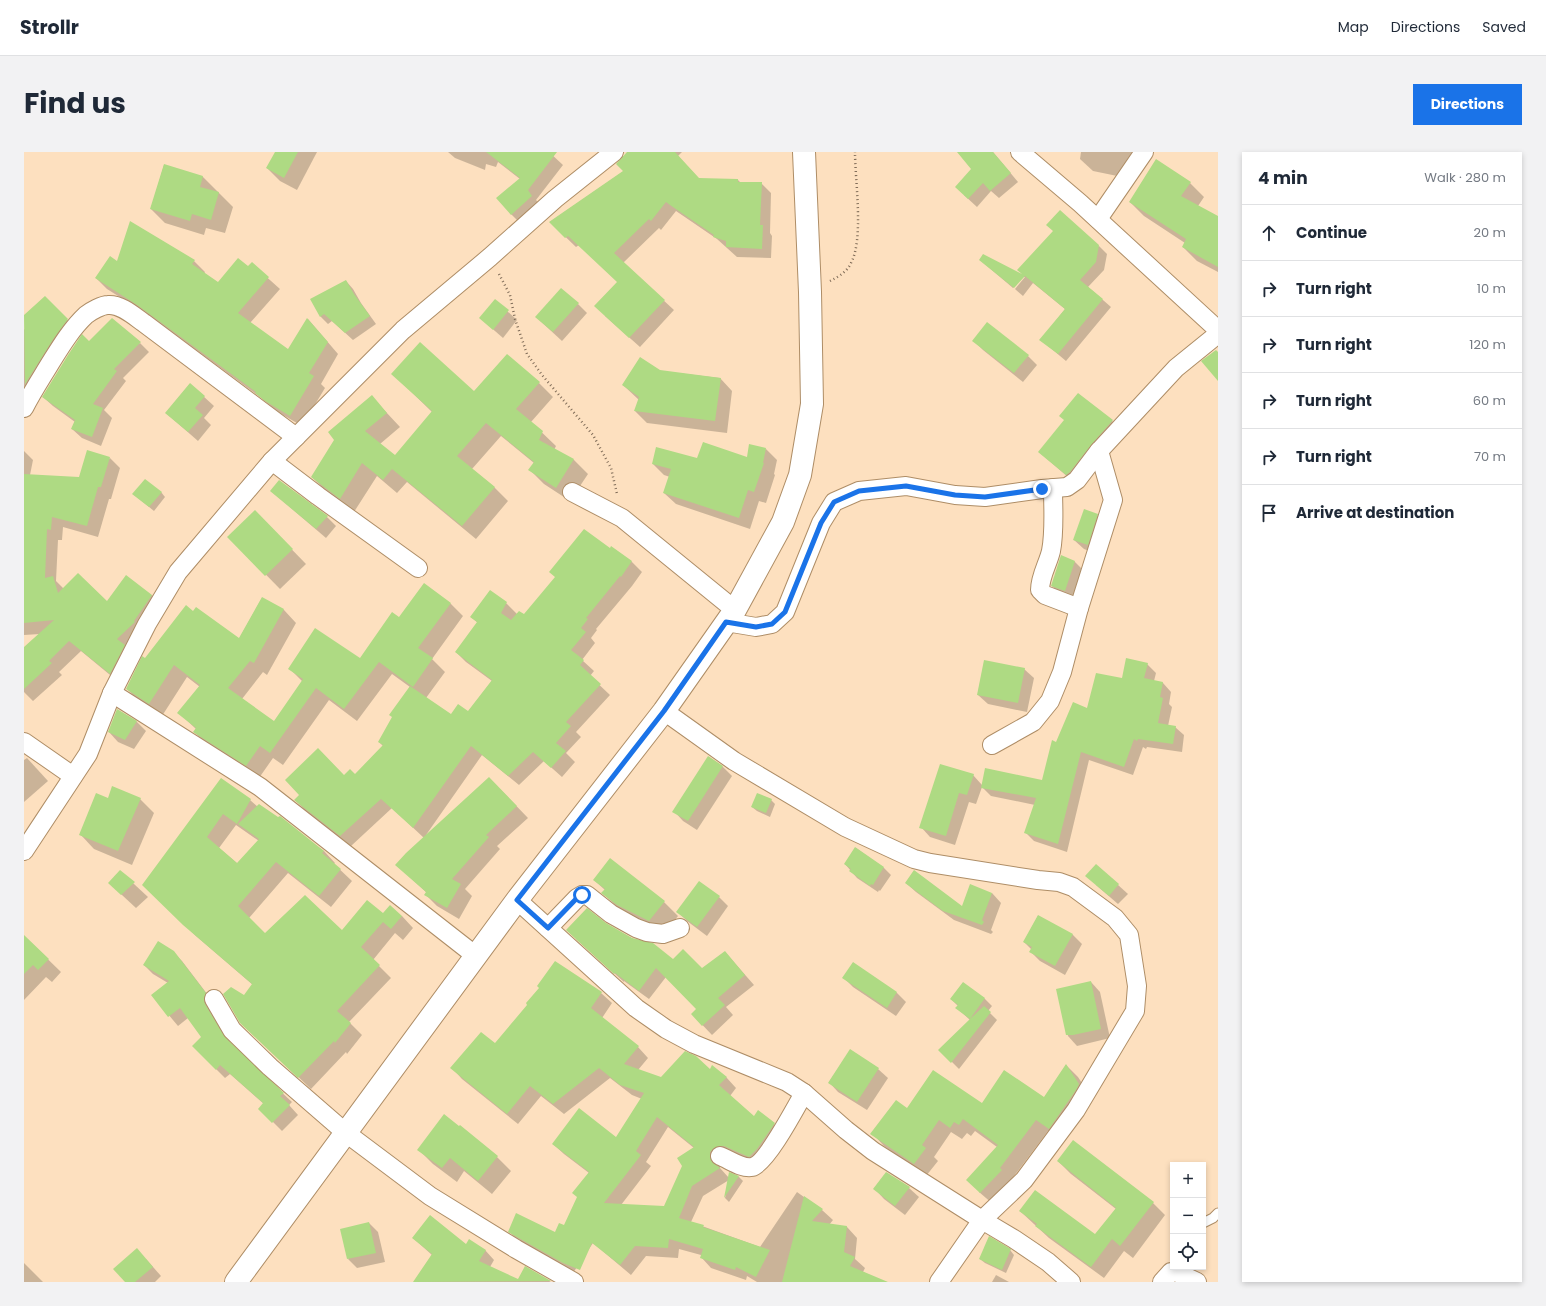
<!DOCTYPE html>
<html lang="en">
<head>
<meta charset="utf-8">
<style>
  body { margin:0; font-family:Poppins,sans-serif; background:#f2f2f3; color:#1f2937 }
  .controls { position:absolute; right:12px; bottom:12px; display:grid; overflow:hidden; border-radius:0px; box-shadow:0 2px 6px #0003 }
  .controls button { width:36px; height:36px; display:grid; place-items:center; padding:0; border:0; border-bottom:1px solid #e0e1e3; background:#fff; color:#1f2937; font:20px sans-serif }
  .stop { position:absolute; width:12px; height:12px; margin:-9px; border:3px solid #1a73e8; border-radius:50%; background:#fff }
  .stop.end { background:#1a73e8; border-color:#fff; box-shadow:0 1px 4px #0008 }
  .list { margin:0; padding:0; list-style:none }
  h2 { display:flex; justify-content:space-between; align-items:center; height:52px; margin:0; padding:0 16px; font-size:17px }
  h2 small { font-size:13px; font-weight:400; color:#747a83 }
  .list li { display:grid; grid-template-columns:26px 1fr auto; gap:12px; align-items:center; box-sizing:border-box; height:56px; padding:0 16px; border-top:1px solid #e0e1e3 }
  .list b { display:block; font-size:15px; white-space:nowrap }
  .list em { font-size:13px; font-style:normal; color:#747a83 }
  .icon { flex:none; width:22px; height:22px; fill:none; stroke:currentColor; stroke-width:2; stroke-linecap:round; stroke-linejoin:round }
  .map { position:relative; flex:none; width:1194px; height:1130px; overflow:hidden; border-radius:0px }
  header { display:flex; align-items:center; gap:24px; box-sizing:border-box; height:56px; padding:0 20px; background:#fff; border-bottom:1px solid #e0e1e3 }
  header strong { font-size:19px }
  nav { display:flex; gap:22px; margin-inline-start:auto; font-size:14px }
  .intro { display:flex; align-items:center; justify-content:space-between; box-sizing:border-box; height:96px; padding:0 24px }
  h1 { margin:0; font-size:28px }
  .button { padding:10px 18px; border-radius:0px; background:#1a73e8; color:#fff; font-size:14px; font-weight:700 }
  main { display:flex; gap:24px; padding:0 24px }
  aside { flex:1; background:#fff; border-radius:0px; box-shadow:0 2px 6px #0003 }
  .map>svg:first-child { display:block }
  .shadow { fill:#0003; fill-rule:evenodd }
  .building { fill:#aeda83; fill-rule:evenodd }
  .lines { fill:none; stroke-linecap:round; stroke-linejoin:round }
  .service-casing { stroke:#ae8d66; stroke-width:11 }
  .minor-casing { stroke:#ae8d66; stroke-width:20 }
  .primary-casing { stroke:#ae8d66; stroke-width:24 }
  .path { stroke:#816d59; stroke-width:2.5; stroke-dasharray:1 3; stroke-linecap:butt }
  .service { stroke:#fff; stroke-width:9 }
  .minor { stroke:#fff; stroke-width:18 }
  .primary { stroke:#fff; stroke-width:22 }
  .route { stroke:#1a73e8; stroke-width:5 }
</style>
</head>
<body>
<header>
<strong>Strollr</strong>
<nav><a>Map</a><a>Directions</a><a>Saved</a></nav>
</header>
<div class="intro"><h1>Find us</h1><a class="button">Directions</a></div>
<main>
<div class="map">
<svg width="1194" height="1130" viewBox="0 0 1194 1130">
  <rect width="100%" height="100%" fill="#fde0bf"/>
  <!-- shadow -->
  <g class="shadow">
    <path d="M252 0H293L273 38 256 29 243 16Z"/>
    <path d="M424 0H525L539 13 512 48 517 53 496 71 487 62 496 27 474 10 472 15 462 12 461 18 431 6Z"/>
    <path d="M605 0H658L654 4 675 27 714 28 717 31H737L747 41 746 81 748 84 747 106 713 105 693 87 652 59 637 78 635 76 599 111 650 158 616 195 581 164 594 130 555 93 552 95 526 70 600 19Z"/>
    <path d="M944 0H969L994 30 975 46 967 39 953 55 940 43 948 17Z"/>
    <path d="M1057 0H1108L1103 26 1069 19 1056 7Z"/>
    <path d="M140 13 179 25 209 55 201 81 182 76 180 83 141 71 127 57Z"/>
    <path d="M1166 31 1180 45 1174 54 1194 65V120L1173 109 1159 95 1161 91 1120 64 1106 50Z"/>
    <path d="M1075 94 1083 102 1080 118 1064 135 1087 155 1042 209 1017 188 1041 157 1009 131 999 144 991 137 1001 125H998L989 136 956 108 1000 124Z"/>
    <path d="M170 109 181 120 180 122 194 132 224 116 228 112 256 137 226 171 265 199 284 167 314 202 297 232 301 236 278 274 254 260 236 245 126 164 83 137 72 126 94 111Z"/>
    <path d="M322 129 329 137 337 151 352 172 329 188 308 169 304 172 297 165 288 147Z"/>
    <path d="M21 145 52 177 0 255V178L7 170Z"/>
    <path d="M471 148 493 168 479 186 456 166Z"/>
    <path d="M554 152 563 161 538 189 512 165Z"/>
    <path d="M949 188 1004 204 1013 213 999 230 959 198Z"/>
    <path d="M116 191 125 200 99 226 102 229 80 258 88 266 77 294 58 286 48 277 51 270 29 254 19 245Z"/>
    <path d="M636 219 696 226 708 239 703 281 623 271 611 259 615 248 599 233Z"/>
    <path d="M369 222 450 241 515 231 529 245 507 270 532 294 530 298 550 308 564 322 546 349 520 332 506 318 510 311 477 284 448 317 470 335 484 349 452 387 383 330 373 341 353 324 330 360 302 339 288 325 348 245 376 275 356 292 371 305 408 260Z"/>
    <path d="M166 232 190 254 180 266 187 273 174 289 142 261Z"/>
    <path d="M1054 242 1088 269 1098 278 1052 332 1015 300 1041 269Z"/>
    <path d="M742 297 753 308 750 322 751 323 742 351 735 349 726 377 652 352 640 341 646 325 640 323 629 312 674 307 723 306Z"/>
    <path d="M0 299 9 308 6 323 56 327 86 306 96 316 87 347H85L74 385 39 375 38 388H34L32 429 40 437 83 451 128 443 139 454 97 532 57 499 35 520 38 523 9 549 0 540V497L16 482 0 483Z"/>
    <path d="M247 339 303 365 312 374 302 386Z"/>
    <path d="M137 340 141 345 130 359 109 342Z"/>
    <path d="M1073 363 1082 372 1073 402 1060 397 1050 388Z"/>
    <path d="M245 374 282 412 256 437 205 385Z"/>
    <path d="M586 398 607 409 618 420 608 434 572 477 573 478 567 486 571 491 558 508 570 519 566 524 586 543 552 580 557 585 542 601 551 610 538 625 520 609 495 633 458 603 402 683 476 637 504 666 473 694 476 697 441 737 448 744 435 767 413 754 402 743 403 741 373 713 400 686 368 656 327 694 281 658 271 648 321 624 331 623 359 594 355 590 386 535 368 522 333 569 305 548 259 613 249 606 235 626 183 592 170 580 172 577 155 561 176 535 163 525 138 564 116 550 103 537 121 507 170 460 215 487 238 446 260 458 272 471 243 523 239 520 218 547 250 571 279 530 266 517 337 507 376 467 401 433 427 452 439 464 408 507 421 520 402 546 427 563 444 560 468 529 442 510 432 500 454 471 447 465 466 439 482 451 493 462 500 464Z"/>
    <path d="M1037 405 1051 410 1060 419 1050 448 1037 443 1028 434Z"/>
    <path d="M1123 512 1132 521 1130 529 1139 531 1147 540 1145 552 1148 555 1144 574 1151 575 1160 583 1158 600 1123 595 1122 597 1119 595 1109 623 1065 608 1043 700 1010 689 1002 681 1011 653 967 644 958 635 952 652 945 650 931 693 906 685 897 675 949 623 958 633 1019 629 1033 591 1064 557 1098 528Z"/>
    <path d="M1000 517 1010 526 1003 560 964 552 954 543Z"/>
    <path d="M94 558 113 570 122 579 110 597 94 590 85 580Z"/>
    <path d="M685 605 699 615 708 624 673 678 659 669 650 659Z"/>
    <path d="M3 606 24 629 0 650V608Z"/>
    <path d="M197 628 226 648 234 655 300 699 311 711 310 712 328 729 307 755 264 721 225 766 241 783 318 779 359 762 378 764 389 776 379 788 371 781 349 808 367 826 325 870 338 883 323 902 322 900 287 937 227 880 220 844 229 833 172 784 120 733ZM212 673 235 689 214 712 195 696Z"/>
    <path d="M84 647H116L130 661 108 713 70 697 56 682Z"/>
    <path d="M747 648 751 652 746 665 733 659 728 655Z"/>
    <path d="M832 696 860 716 867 723 856 739 855 738 854 740 833 726 821 712Z"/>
    <path d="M1072 713 1104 742 1094 752 1072 733Z"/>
    <path d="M96 719 124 745 112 756 85 731Z"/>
    <path d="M570 728 640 750 654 764 639 783 593 755 579 741 581 738Z"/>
    <path d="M882 731 939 755 968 741 977 751 967 778 969 780 967 782 930 768 892 740Z"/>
    <path d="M695 745 704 754 683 784 663 769 654 760Z"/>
    <path d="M1014 764 1049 783 1058 792 1041 823 1016 809 1007 800 1008 798 1000 790Z"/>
    <path d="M581 772 649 808 678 818 701 800 730 833 702 855 709 863 688 883 668 862 674 857 642 825 625 847 600 829V830L552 787Z"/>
    <path d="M0 784 37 820 28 830 22 825 0 848Z"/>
    <path d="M149 800 158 809 190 851V862L208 894 268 950 265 953 274 963 258 979 236 957 240 952 206 922 201 926 169 894 179 885 164 866 154 874 128 843 144 831 129 822 120 813Z"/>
    <path d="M829 811 873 841 882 850 872 864 829 835 820 826Z"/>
    <path d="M1067 830 1076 840 1086 886 1053 894 1044 884 1033 838Z"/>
    <path d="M939 831 961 847 968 854 964 859 973 868 935 917 916 898 946 868 933 856 934 854 927 847Z"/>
    <path d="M577 841 588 851 578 866 614 895 624 906 614 918 637 926 686 918 702 925 712 936 706 944 730 965 750 972 760 982 743 1008 696 1011V1016L705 1026 706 1021 715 1025 719 1029 705 1050 701 1046 705 1028 679 1044 667 1070 736 1095 773 1040 798 1058 809 1068 805 1073 823 1075 833 1086 831 1107 841 1116 839 1120 860 1130H733L723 1124 722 1128 687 1116 677 1105V1103L655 1097 654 1106 622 1104 607 1123 569 1091 549 1121 495 1090 485 1079 532 1081 541 1074 565 1021 540 1002 529 992 593 986 618 947 608 943 586 926 540 962 517 944 494 972 438 927 428 916 471 893ZM644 975 670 996 641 1055 597 1053 627 1014 622 1010Z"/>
    <path d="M826 899 854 917 864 926 843 958 814 940 805 930Z"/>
    <path d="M1042 913 1054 925 1067 945 1037 988 1024 979 969 1052 955 1040 973 995 951 979 947 984 943 981 938 987 927 980 910 1005 914 1009 902 1024 860 994 848 981 883 957 1020 946Z"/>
    <path d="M436 974 473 1005 487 1019 468 1042 440 1019 433 1030 409 1012 395 998Z"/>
    <path d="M1034 1009 1129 1051 1141 1063 1109 1106 1100 1099 1080 1126 1025 1086 996 1059 1072 1084 1092 1057 1047 1022Z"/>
    <path d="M863 1021 885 1036 895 1045 881 1063 860 1047 851 1037Z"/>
    <path d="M345 1071 354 1080 361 1110 333 1116 324 1107Z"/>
    <path d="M389 1086 443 1094 461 1098 470 1108 466 1115 494 1128 502 1116 527 1130H390L408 1103Z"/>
    <path d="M986 1098 990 1103 982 1121 961 1111 956 1107Z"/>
    <path d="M122 1107 137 1124 131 1130H102Z"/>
    <path d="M0 1111 19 1130H0Z"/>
    <path d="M972 1123 985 1130H968Z"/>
  </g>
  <!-- building -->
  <g class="building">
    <path d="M251 0H274L260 26 242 16Z"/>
    <path d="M462 0H533L504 38 508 44 487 63 472 46 496 26Z"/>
    <path d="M603 0H651L675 26 714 27V30H738L736 73H739L738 97 702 95V89L689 85 690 83 646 53 642 50 627 69 625 67 590 101 641 148 605 186 570 154 593 130 544 84 541 86 525 70 599 19 592 12Z"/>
    <path d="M933 0H969L987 21 966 39 959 31 944 47 931 35 947 17Z"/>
    <path d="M1132 7 1167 30 1157 44 1194 64V115L1158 95 1162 87 1105 50Z"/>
    <path d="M140 12 179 24 176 35 195 40 187 68 168 62 166 69 126 57Z"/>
    <path d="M1036 58 1075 93 1072 110 1056 128 1079 147 1034 202 1015 188 1041 157 1001 124 990 136 955 108 959 102 998 122 993 118 1029 79 1022 73Z"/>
    <path d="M106 69 171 108 168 112 194 130 214 106 224 114 228 110 245 125 214 161 264 197 283 166 304 190 285 221 290 224 266 264 241 249 231 241 232 240 113 153 71 126 86 104 93 109Z"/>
    <path d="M322 128 330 142 346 164 321 181 300 162 296 165 286 147Z"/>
    <path d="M537 136 555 151 529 180 511 165Z"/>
    <path d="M21 144 44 167 30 186 1 232 0 163Z"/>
    <path d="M471 147 485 158 469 178 455 166Z"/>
    <path d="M88 166 117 190 90 217 93 219 69 252 79 256 68 285 47 277 51 268 18 245 44 203 58 182 65 189Z"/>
    <path d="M963 170 1005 203 990 221 948 189Z"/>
    <path d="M396 190 450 239 483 202 516 230 492 257 519 279 515 288 550 307 532 336 504 318 510 310 462 271 433 304 471 335 438 374 368 317 359 328 338 311 316 347 287 325 310 288 304 280 348 243 363 261 341 279 371 303 408 259 367 222Z"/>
    <path d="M1192 198 1194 200V229L1177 209Z"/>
    <path d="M616 205 636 218 697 226 691 269 610 259 615 245 598 233Z"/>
    <path d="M166 231 181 244 171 256 179 263 164 280 141 261Z"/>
    <path d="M1054 241 1089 268 1067 293 1046 320 1042 323 1014 300 1040 268 1035 264Z"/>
    <path d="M679 290 723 305 725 292 742 296 739 311H740L730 340 724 338 715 366 639 341 647 317 628 312 632 295 673 306Z"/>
    <path d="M63 298 86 305 77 335H74L63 374 28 365 27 378 23 377 21 426 29 424 34 441 54 421 83 449 102 423 128 443 110 469 111 470 93 487 101 493 86 522 45 489 25 509 28 511 0 537V495L30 468 0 471V322L55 325Z"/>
    <path d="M121 327 138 340 125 355 108 342Z"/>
    <path d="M255 328 304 364 292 377 246 339Z"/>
    <path d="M1060 357 1074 362 1064 393 1049 388Z"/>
    <path d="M231 358 269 397 241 424 203 385Z"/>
    <path d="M560 377 586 396 587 394 608 409 597 425 596 424 562 466 564 467 557 476 562 480 547 498 560 508 556 513 577 532 542 570 547 574 532 591 542 599 527 616 509 600 484 624 447 594 389 676 357 647 316 684 270 648 275 643 261 628 294 596 320 623 326 617 331 622 359 593 354 590 368 565 365 563 386 534 427 562 434 552 444 559 468 528 431 500 453 470 446 465 466 438 483 450 477 461 487 468 495 459 500 462 531 425 525 420Z"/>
    <path d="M1037 403 1051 409 1041 439 1027 434Z"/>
    <path d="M400 431 427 451 394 496 409 506 389 535 355 510 320 557 292 536 246 601 236 594 222 614 169 580 172 576 153 561 176 533 150 513 125 552 102 537 118 504 121 506 162 453 169 459 172 455 215 486 238 445 260 457 230 511 226 509 204 536 250 569 279 527 264 517 291 476 336 506 368 460 375 465Z"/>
    <path d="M1102 506 1124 511 1120 526 1139 530 1136 545 1139 546 1134 571 1152 574 1149 592 1114 587 1113 589 1110 587 1100 615 1057 600 1034 692 1000 681 1012 646 957 636 961 616 1018 628 1028 588 1032 590 1049 550 1063 556 1072 521 1098 526Z"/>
    <path d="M960 508 1001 516 994 551 953 543Z"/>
    <path d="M93 557 113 569 101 588 84 580Z"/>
    <path d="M684 604 699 614 664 669 648 660Z"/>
    <path d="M916 612 950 622 943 643 935 641 922 684 895 676Z"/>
    <path d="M465 625 493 654 462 683 465 685 428 727 437 732 423 756 400 743 402 740 371 713 382 701Z"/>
    <path d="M197 626 227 647 213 672 199 662 183 685 213 711 235 687 214 672 235 652 254 665 256 664 300 699 298 701 317 717 295 744 252 710 214 754 241 781 281 743 318 778 343 748 359 761 366 753 378 764 367 777 359 770 337 795 356 813 313 859 327 871 311 891 310 889 274 926 216 871 199 842 207 835 220 843 228 832 159 773 118 733Z"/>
    <path d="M88 634 117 646 94 699 55 683 72 641 84 646Z"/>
    <path d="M733 641 748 647 742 661 727 655Z"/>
    <path d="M831 695 860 715 849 733 847 732 846 734 825 719 827 717 820 712Z"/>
    <path d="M586 706 641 749 625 769 593 753 577 741 581 737 569 728Z"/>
    <path d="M1072 712 1095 732 1085 744 1061 724Z"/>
    <path d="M96 718 111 730 97 743 84 731Z"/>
    <path d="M890 718 938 754 946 732 968 741 958 768 960 770 958 773 919 759 881 731Z"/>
    <path d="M675 729 696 744 673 775 652 760Z"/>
    <path d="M563 756 582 771 608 786 629 791 649 807 659 797 678 816 701 799 721 823 694 846 701 853 678 874 667 862 672 857 632 816 615 839 591 821 590 822 542 778Z"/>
    <path d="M1014 763 1049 782 1031 814 1005 800 1008 795 999 790Z"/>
    <path d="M0 783 25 807 14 818 9 813 0 822Z"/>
    <path d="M134 789 150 799 182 841 180 847 181 852 201 885 260 941 256 944 266 953 248 971 234 957 239 951 196 913 192 918 168 894 177 885 156 856 144 865 127 843 145 829 119 813Z"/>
    <path d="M531 809 578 840 567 856 615 894 600 912 637 925 661 899 672 904 686 917 688 913 703 925 695 933 730 964 734 958 751 971 733 997 725 1005 700 994H695L690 996 686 1000V1005L688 1010 696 1016 668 1034 655 1066 680 1073 679 1075 746 1098 732 1125 712 1115 711 1118 676 1106 679 1097 645 1087 644 1096 611 1094 596 1113 568 1091 556 1118 539 1111 484 1080 492 1061 531 1080 535 1071 540 1073 553 1045 548 1041 565 1020 528 992 555 956 592 985 620 941 596 933 575 916 529 952 506 934 483 962 426 916 457 880 471 891 503 853 502 851 515 836 513 834ZM633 965 670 995 653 1006 658 1014 640 1054 580 1051 617 1003 612 999Z"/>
    <path d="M829 810 873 840 863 856 818 826Z"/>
    <path d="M1067 829 1077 877 1049 883H1042L1032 837Z"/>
    <path d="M939 830 961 846 946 867 960 854 967 860 927 911 914 898 946 867 931 856 934 853 926 847Z"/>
    <path d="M826 897 855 916 833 950 804 931Z"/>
    <path d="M1042 912 1055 932 1052 938 1025 977 1012 968 976 1016 978 1018 956 1041 942 1028 974 993 939 967 935 973 930 970 926 976 915 968 898 993 902 996 890 1012 846 982 872 948 883 956 909 918 958 951 980 918 1020 945Z"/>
    <path d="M420 962 435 974 436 973 474 1004 454 1029 426 1006 418 1016 393 998Z"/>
    <path d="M1049 988 1130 1050 1096 1094 1088 1087 1067 1115 1011 1074 1013 1072 995 1059 1011 1038 1071 1082 1092 1056 1033 1009Z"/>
    <path d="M705 1020 715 1024 700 1046Z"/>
    <path d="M862 1020 886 1035 871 1054 849 1037Z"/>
    <path d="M780 1044 799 1057 788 1069 823 1074 820 1100 831 1105 826 1114 864 1130H758Z"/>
    <path d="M406 1063 442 1092 445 1087 462 1098 455 1109 494 1127 501 1114 527 1129 389 1130 408 1102 388 1086Z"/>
    <path d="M345 1070 352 1101 323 1107 316 1077Z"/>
    <path d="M965 1084 987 1097 978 1118 955 1107Z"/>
    <path d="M113 1096 129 1115 111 1130H101L89 1117Z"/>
  </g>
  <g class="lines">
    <!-- service casing -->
    <g class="service-casing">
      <path id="service" d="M1179 1071 1189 1066 1194 1061"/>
    </g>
    <!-- minor casing -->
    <g class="minor-casing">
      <g id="minor">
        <path d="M996 0 1056 51 1194 178"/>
        <path d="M1074 67 1120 0"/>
        <path d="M0 256C8 240 18 225 27 210 37 194 48 176 62 163 67 159 78 153 84 153 97 152 110 164 120 171L272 285"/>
        <path d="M248 309 294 344 394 416"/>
        <path d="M1029 336C1029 356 1031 379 1027 399 1024 412 1016 424 1016 438L1021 443 1055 456"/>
        <path d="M548 340 598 366 711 458"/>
        <path d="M702 470 732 475 748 472 761 460 797 371 810 350 835 339 882 334 931 343 961 345 1018 337 1043 335 1053 328 1075 299 1152 216 1194 182"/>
        <path d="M88 541 236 635 452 804"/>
        <path d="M640 559 710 609 821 675 890 707 906 711 1014 728 1035 730 1049 735 1091 766 1105 783 1113 834 1111 859 1052 958 1000 1028 958 1068 915 1130"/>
        <path d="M0 590 49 624"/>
        <path d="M968 593 1009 570 1026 549 1038 520 1055 456 1089 348 1075 299"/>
        <path d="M0 699 64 602 88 541 123 472 154 420 248 309 379 178 466 105 531 47 590 0"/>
        <path d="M493 748 612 856 642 877 670 892 763 930 780 941 822 978 849 999 958 1068 990 1087 1024 1110 1047 1130"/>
        <path d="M524 776 553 746 558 743H563L587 762 612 776 623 780 639 782 656 776"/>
        <path d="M190 847 208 878 246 915 322 981 406 1044 492 1097 550 1130"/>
        <path d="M696 1004C706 1008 718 1017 728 1015 742 1012 772 955 780 941"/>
        <path d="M1138 1130 1147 1120H1152L1173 1130"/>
      </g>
    </g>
    <!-- primary casing -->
    <g class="primary-casing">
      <path id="primary" d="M212 1130 493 748 640 559 711 458 759 370 776 323 788 252 786 140 780 0"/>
    </g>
    <!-- path -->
    <g class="path">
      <path d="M475 122 486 143 491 167 503 202 518 223 569 283 587 316 593 342"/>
      <path d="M806 129C814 125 823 120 827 111 840 87 831 28 831 0"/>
    </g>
    <!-- service -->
    <use href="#service" class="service"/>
    <!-- minor -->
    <use href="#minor" class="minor"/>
    <!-- primary -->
    <use href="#primary" class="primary"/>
  </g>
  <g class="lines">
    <!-- route -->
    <path class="route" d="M558 743 553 746 524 776 493 748 640 559 702 470 732 475 748 472 761 460 797 371 810 350 835 339 882 334 931 343 961 345 1018 337"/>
  </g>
</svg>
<div class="controls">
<button>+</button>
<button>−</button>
<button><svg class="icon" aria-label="locate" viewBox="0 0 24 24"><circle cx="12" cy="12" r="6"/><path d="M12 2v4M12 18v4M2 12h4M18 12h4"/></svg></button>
</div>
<div class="stop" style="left:558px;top:743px"></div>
<div class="stop end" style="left:1018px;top:337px"></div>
</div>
<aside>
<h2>4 min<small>Walk · 280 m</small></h2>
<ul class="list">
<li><svg class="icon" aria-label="ahead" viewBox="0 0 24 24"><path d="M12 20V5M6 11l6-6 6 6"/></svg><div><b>Continue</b></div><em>20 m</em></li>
<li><svg class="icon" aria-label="right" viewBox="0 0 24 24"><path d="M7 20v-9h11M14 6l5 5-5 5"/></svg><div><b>Turn right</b></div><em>10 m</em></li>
<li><svg class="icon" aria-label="right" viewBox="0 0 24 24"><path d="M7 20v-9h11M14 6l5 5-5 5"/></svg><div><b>Turn right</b></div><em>120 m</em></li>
<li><svg class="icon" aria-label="right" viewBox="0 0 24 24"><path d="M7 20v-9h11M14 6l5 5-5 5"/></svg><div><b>Turn right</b></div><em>60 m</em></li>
<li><svg class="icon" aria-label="right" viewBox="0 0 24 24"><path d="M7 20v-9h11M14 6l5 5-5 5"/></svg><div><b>Turn right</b></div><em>70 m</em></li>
<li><svg class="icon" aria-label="arrive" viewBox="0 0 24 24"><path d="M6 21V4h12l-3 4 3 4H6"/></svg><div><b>Arrive at destination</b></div></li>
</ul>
</aside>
</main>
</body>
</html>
